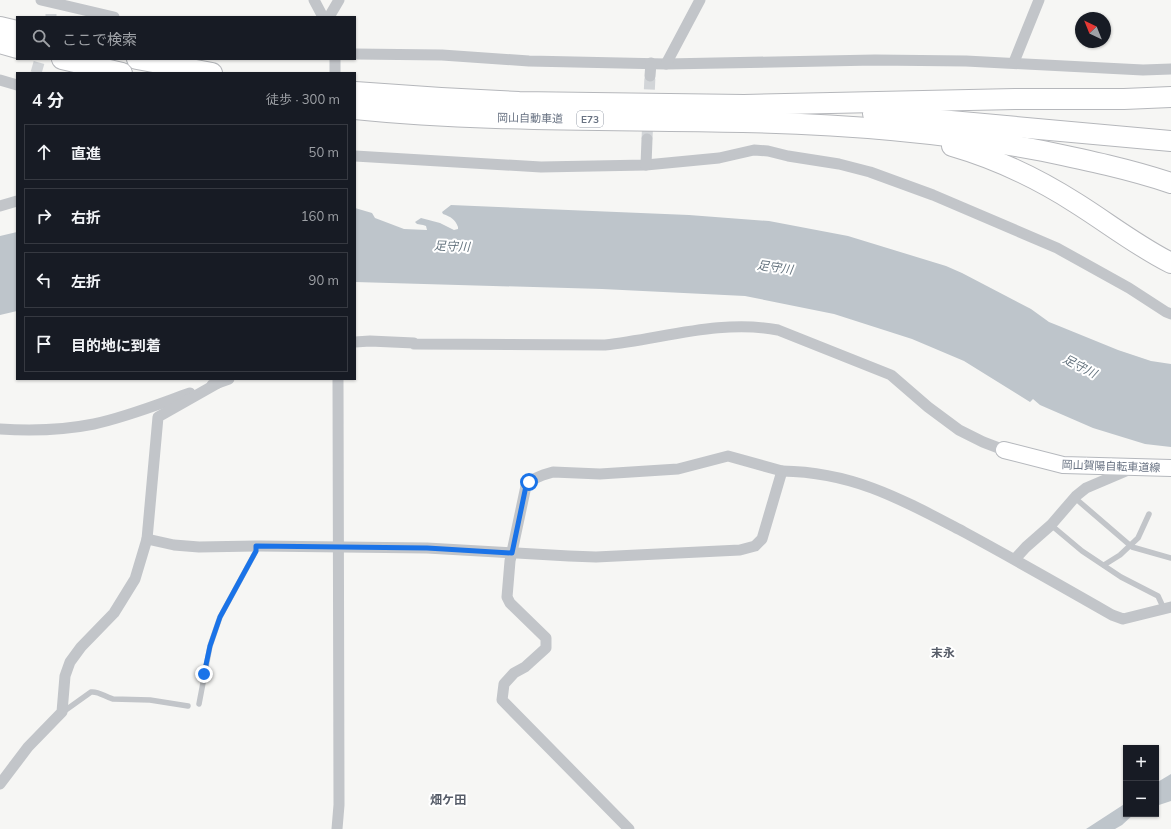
<!DOCTYPE html>
<html lang="ja">
<head>
<meta charset="utf-8">
<style>
  body { margin:0; font-family:Mulish,"Noto Sans JP",sans-serif; background:#242831; color:#f1f3f6 }
  .controls { position:absolute; right:12px; bottom:12px; display:grid; overflow:hidden; border-radius:0px; box-shadow:0 1px 3px #0004 }
  .controls button { width:36px; height:36px; display:grid; place-items:center; padding:0; border:0; border-bottom:1px solid #363941; background:#171b24; color:#f1f3f6; font:20px sans-serif }
  .compass { position:absolute; left:1075px; top:12px; width:36px; height:36px; border-radius:50%; background:#171b24; box-shadow:0 1px 3px #0004; rotate:317deg }
  .stop { position:absolute; width:12px; height:12px; margin:-9px; border:3px solid #1a73e8; border-radius:50%; background:#fff }
  .stop.end { background:#1a73e8; border-color:#fff; box-shadow:0 1px 4px #0008 }
  .list { margin:0; padding:0; list-style:none }
  h2 { display:flex; justify-content:space-between; align-items:center; height:52px; margin:0; padding:0 16px; font-size:17px }
  h2 small { font-size:13px; font-weight:400; color:#9ea1a6 }
  .list li { display:grid; grid-template-columns:26px 1fr auto; gap:12px; align-items:center; box-sizing:border-box; height:56px; margin:0 8px 8px; padding:0 8px; border:1px solid #363941; border-radius:0px }
  .list b { display:block; font-size:15px; white-space:nowrap }
  .list em { font-size:13px; font-style:normal; color:#9ea1a6 }
  .icon { flex:none; width:22px; height:22px; fill:none; stroke:currentColor; stroke-width:2; stroke-linecap:round; stroke-linejoin:round }
  .map { position:relative; flex:none; width:1171px; height:829px; overflow:hidden }
  .search { position:absolute; background:#171b24; box-shadow:0 1px 3px #0004; left:16px; top:16px; width:340px; height:44px; display:flex; align-items:center; gap:10px; box-sizing:border-box; padding:0 14px; border-radius:0px; color:#9ea1a6; font-size:15px }
  .panel { position:absolute; background:#171b24; box-shadow:0 1px 3px #0004; left:16px; top:72px; width:340px; height:308px; border-radius:0px }
  .map>svg:first-child { display:block }
  .water { fill:#bec5cb }
  .lines { fill:none; stroke-linecap:round; stroke-linejoin:round }
  .minor-tunnel { stroke:#d2d5d8; stroke-width:11; stroke-dasharray:11 5.5; stroke-linecap:butt }
  .secondary-casing { stroke:#b5b8bd; stroke-width:18 }
  .motorway-casing { stroke:#b5b7bb; stroke-width:22 }
  .service { stroke:#c2c5c9; stroke-width:5.5 }
  .minor { stroke:#c2c5c9; stroke-width:11 }
  .secondary { stroke:#fff; stroke-width:16 }
  .motorway { stroke:#fff; stroke-width:20 }
  .route { stroke:#1a73e8; stroke-width:5 }
  .labels { text-anchor:middle; dominant-baseline:central; stroke-width:4; stroke-linejoin:round; paint-order:stroke }
  .shield { fill:#fff; stroke:#959ca8; stroke-width:1 }
  .shield-label { font-size:10px; font-weight:bold; fill:#687282 }
  .street-label { font-size:11px; fill:#687282; stroke:#fff }
  .water-label { font-size:12px; font-style:italic; fill:#64737e; stroke:#fff }
  .neighbourhood-label { font-size:12px; font-weight:bold; fill:#565c68; stroke:#fff }
</style>
</head>
<body>
<div class="map">
<svg width="1171" height="829" viewBox="0 0 1171 829">
  <rect width="100%" height="100%" fill="#f6f6f4"/>
  <!-- water -->
  <g class="water">
    <path d="M451 205 689 215 769 221 848 236 946 266 962 273 1031 309 1049 322 1059 326 1118 350 1151 361 1171 364V447L1145 444 1093 428 1040 405 1033 399 1030 402 964 361 912 339 834 314 745 296 602 289 355 282V208L372 213 375 218 404 229 427 230 426 226 423 225 417 224 415 222 421 218 440 223 454 230 458 229V227C455 219 451 217 443 214L442 212Z"/>
    <path d="M17 232V311L0 315V236Z"/>
    <path d="M1171 774V801L1156 806V783Z"/>
    <path d="M1126 803V814H1134L1122 825 1115 829H1086Z"/>
  </g>
  <g class="lines">
    <!-- minor-tunnel -->
    <g class="minor-tunnel">
      <path d="M51 17V14"/>
      <path d="M36 73 40 59"/>
      <path d="M647 139 650 76"/>
    </g>
    <!-- secondary casing -->
    <g class="secondary-casing">
      <path id="secondary" d="M1004 450 1063 465 1171 468"/>
    </g>
    <!-- motorway casing -->
    <g class="motorway-casing">
      <g id="motorway">
        <path d="M0 27 17 31"/>
        <path d="M0 43 17 48"/>
        <path d="M62 59 122 73"/>
        <path d="M137 59 212 73"/>
        <path d="M355 92 441 98 519 102 744 105 1015 99H1124L1171 97"/>
        <path d="M355 109C484 122 614 119 743 122 844 124 944 132 1043 151 1086 160 1129 169 1171 183"/>
        <path d="M873 114 1171 141"/>
        <path d="M952 146C997 159 1037 178 1076 203 1108 223 1137 246 1171 263"/>
      </g>
    </g>
    <!-- service -->
    <g class="service">
      <path d="M1075 498 1132 547 1171 558"/>
      <path d="M1051 525 1082 551 1121 577 1158 596 1164 609"/>
      <path d="M1104 565 1120 555 1138 538 1149 514"/>
      <path d="M199 704 210 646 220 617 256 551V546"/>
      <path d="M63 712 91 692C99 691 105 697 113 699L150 700 188 706"/>
    </g>
    <!-- minor -->
    <g class="minor">
      <path d="M41 0 114 17"/>
      <path d="M314 0 323 17"/>
      <path d="M329 17 339 0"/>
      <path d="M355 54 442 55 529 61 666 64 875 60 966 61 1143 70 1171 69"/>
      <path d="M335 59V73"/>
      <path d="M1014 62 1039 0"/>
      <path d="M666 64 700 0"/>
      <path d="M650 76 651 63"/>
      <path d="M0 80 17 85"/>
      <path d="M355 156 541 167 646 165 719 158 754 150 768 151 788 156 839 164 870 172 933 195 1057 248 1129 288 1166 312 1171 314"/>
      <path d="M646 165 647 139"/>
      <path d="M0 206 17 201"/>
      <path d="M355 342 370 341 414 343V344L605 345C662 339 720 319 778 330L891 375 928 407 959 430 983 442 1004 450"/>
      <path d="M212 385 229 379"/>
      <path d="M0 429C31 431 64 430 94 424 127 417 159 404 190 393"/>
      <path d="M147 539 174 545 199 547 259 546 427 548 569 556 596 557 740 550 755 546 762 539 782 471C854 472 903 500 964 532 1014 559 1063 587 1112 615L1123 619 1171 607"/>
      <path d="M1015 559 1026 547 1051 525 1076 496 1086 488 1133 468"/>
      <path d="M0 784 28 747 62 712 65 676 70 662 81 647 114 613 135 579 147 539 158 417 218 383"/>
      <path d="M337 829 339 805 338 379"/>
      <path d="M629 829 502 700 504 684 514 673 525 667 546 648V638L510 603 507 597 510 561 526 486 536 478 543 475 553 472 600 474 678 469 728 456 782 471"/>
    </g>
    <!-- secondary -->
    <use href="#secondary" class="secondary"/>
    <!-- motorway -->
    <use href="#motorway" class="motorway"/>
  </g>
  <g class="lines">
    <!-- route -->
    <path class="route" d="M204 674 210 646 220 617 256 551V546L427 548 512 553 526 486 529 482"/>
  </g>
  <g class="labels">
    <!-- shield labels -->
    <rect class="shield" x="577" y="111" width="26" height="16" rx="3"/>
    <g class="shield-label">
      <text x="590" y="119">E73</text>
    </g>
    <!-- street labels -->
    <g class="street-label">
      <text transform="translate(530 118) rotate(1)">岡山自動車道</text>
      <text transform="translate(1111 466) rotate(2)">岡山賀陽自転車道線</text>
    </g>
    <!-- water labels -->
    <g class="water-label">
      <text transform="translate(452 246) rotate(2)">足守川</text>
      <text transform="translate(775 267) rotate(8)">足守川</text>
      <text transform="translate(1080 366) rotate(27)">足守川</text>
    </g>
    <!-- neighbourhood labels -->
    <g class="neighbourhood-label">
      <text x="943" y="652">末永</text>
      <text x="448" y="799">畑ケ田</text>
    </g>
  </g>
</svg>
<div class="controls">
<button>+</button>
<button>−</button>
</div>
<svg class="compass" viewBox="-18 -18 36 36"><path d="M0-13l5 13h-10z" fill="#e53935"/><path d="M0 13l5-13h-10z" fill="#9ea1a6"/></svg>
<div class="stop" style="left:529px;top:482px"></div>
<div class="stop end" style="left:204px;top:674px"></div>
<div class="search"><svg class="icon" aria-label="search" viewBox="0 0 24 24"><circle cx="10" cy="10" r="6"/><path d="M15 15l6 6"/></svg>ここで検索</div>
<section class="panel">
<h2>4 分<small>徒歩 · 300 m</small></h2>
<ul class="list">
<li><svg class="icon" aria-label="ahead" viewBox="0 0 24 24"><path d="M12 20V5M6 11l6-6 6 6"/></svg><div><b>直進</b></div><em>50 m</em></li>
<li><svg class="icon" aria-label="right" viewBox="0 0 24 24"><path d="M7 20v-9h11M14 6l5 5-5 5"/></svg><div><b>右折</b></div><em>160 m</em></li>
<li><svg class="icon" aria-label="left" viewBox="0 0 24 24"><path d="M17 20v-9H6M10 6l-5 5 5 5"/></svg><div><b>左折</b></div><em>90 m</em></li>
<li><svg class="icon" aria-label="arrive" viewBox="0 0 24 24"><path d="M6 21V4h12l-3 4 3 4H6"/></svg><div><b>目的地に到着</b></div></li>
</ul>
</section>
</div>
</body>
</html>
